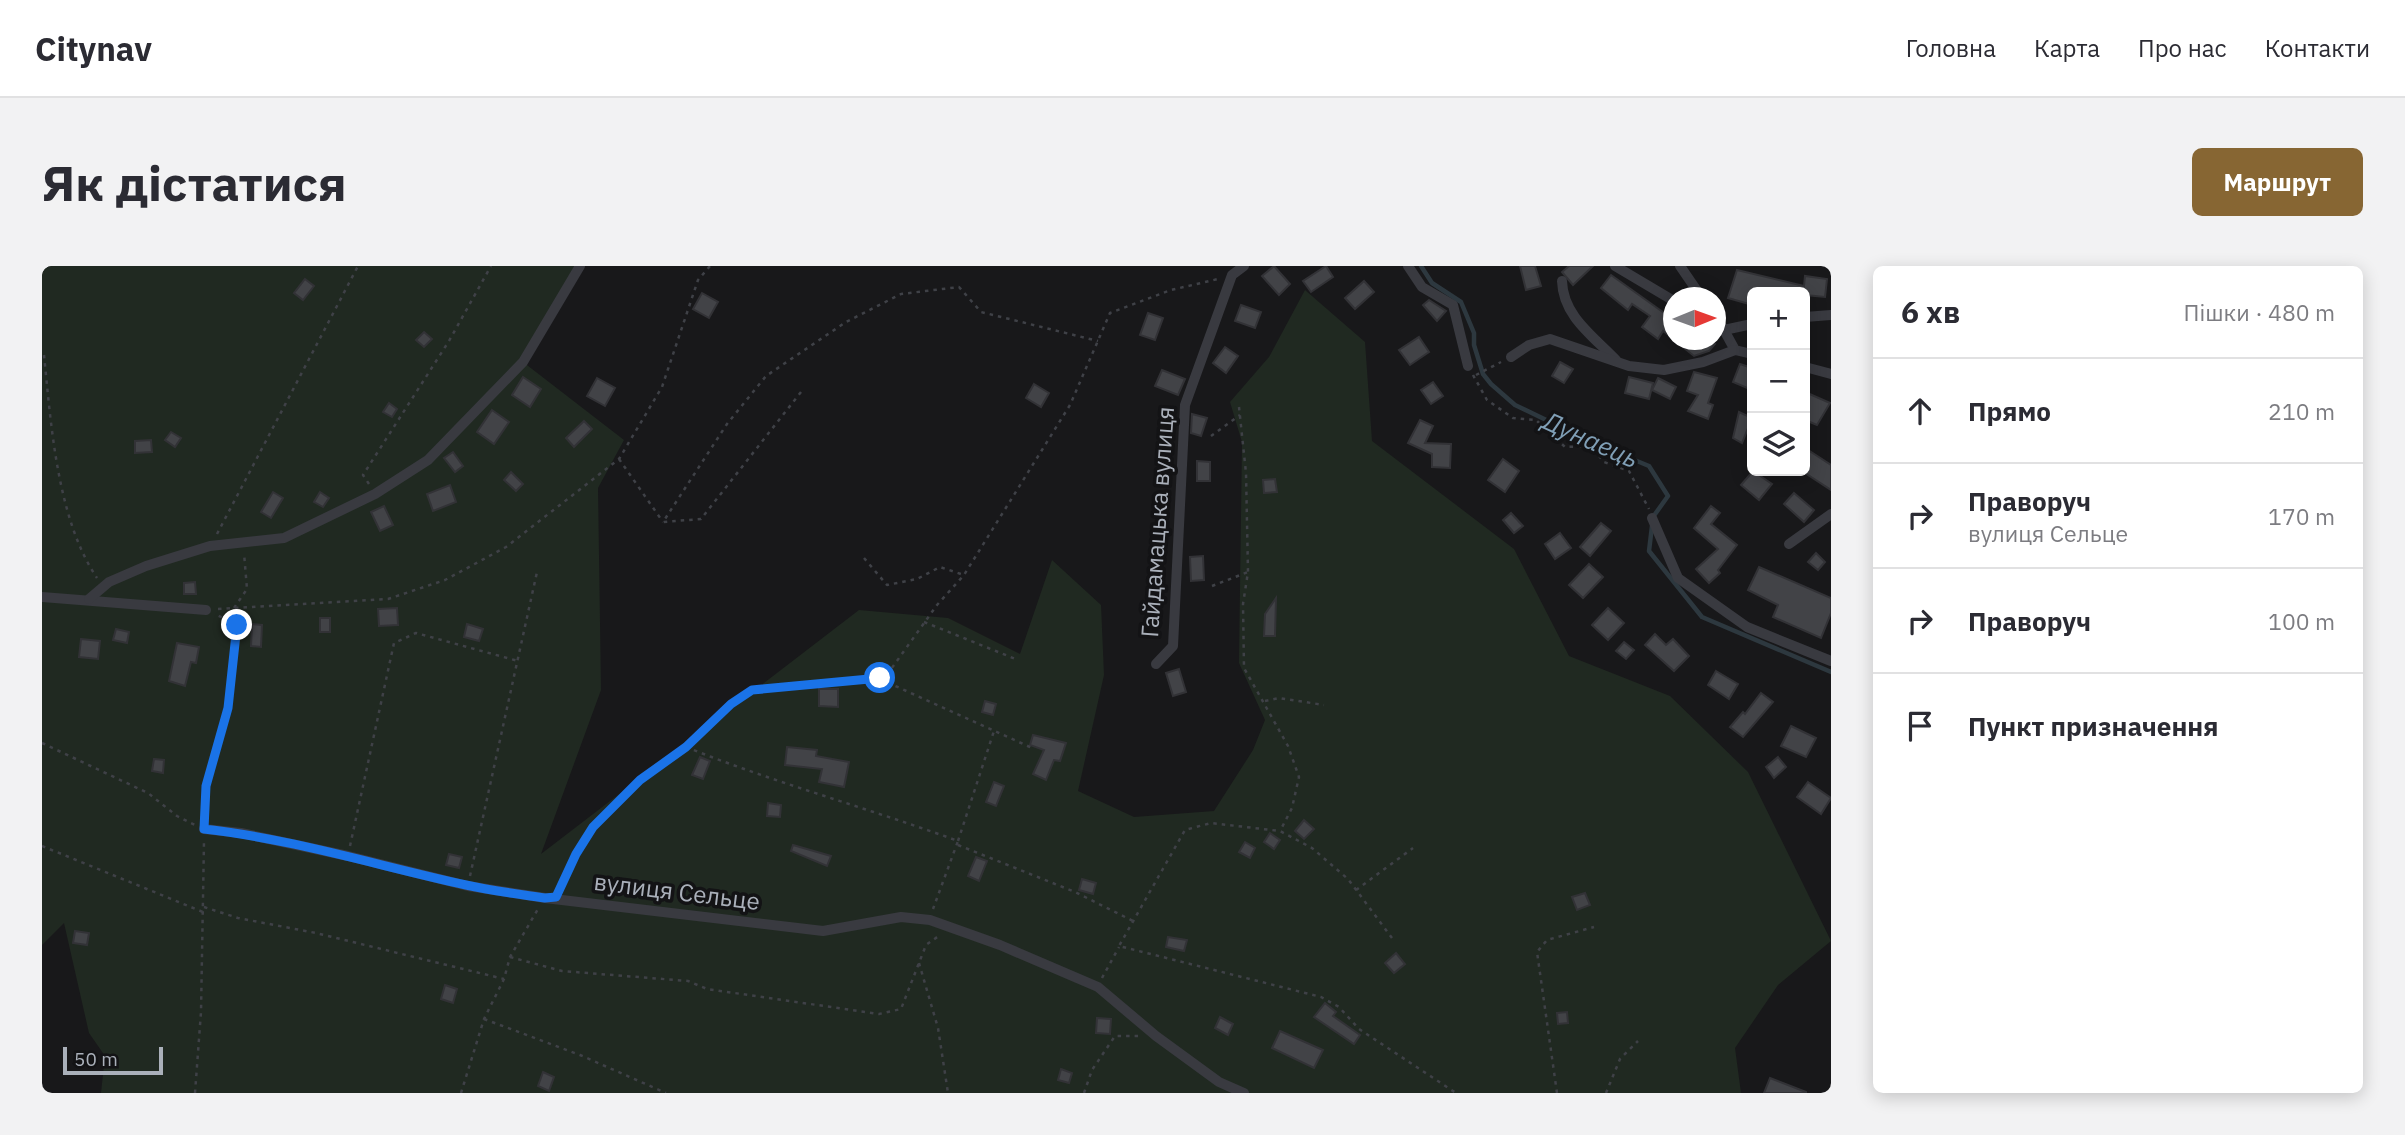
<!DOCTYPE html>
<html lang="uk">
<head>
<meta charset="utf-8">
<style>
  body { margin:0; font-family:"IBM Plex Sans",sans-serif; background:#f2f2f3; color:#2b2b33 }
  .controls { position:absolute; right:21px; top:21px; display:grid; overflow:hidden; border-radius:10px; box-shadow:0 4px 18px #0003 }
  .controls button { width:63px; height:63px; display:grid; place-items:center; padding:0; border:0; border-bottom:2px solid #e1e1e2; background:#fff; color:#2b2b33; font:35px sans-serif }
  .compass { position:absolute; left:1621px; top:21px; width:63px; height:63px; border-radius:50%; background:#fff; box-shadow:0 4px 18px #0003; rotate:89deg }
  .scale { position:absolute; left:21px; bottom:18px; width:100px; box-sizing:border-box; padding-left:7px; border:4px solid #aab0ba; border-top:0; font-size:19px; line-height:24px; white-space:nowrap; color:#aab0ba; -webkit-text-stroke:5px #131315; paint-order:stroke }
  .stop { position:absolute; width:21px; height:21px; margin:-16px; border:5px solid #1a73e8; border-radius:50%; background:#fff }
  .stop.end { background:#1a73e8; border-color:#fff; box-shadow:0 2px 7px #0008 }
  .list { margin:0; padding:0; list-style:none }
  h2 { display:flex; justify-content:space-between; align-items:center; height:91px; margin:0; padding:0 28px; font-size:30px }
  h2 small { font-size:23px; font-weight:400; color:#7c7c81 }
  .list li { display:grid; grid-template-columns:46px 1fr auto; gap:21px; align-items:center; box-sizing:border-box; height:105px; padding:0 28px; border-top:2px solid #e1e1e2 }
  .list b { display:block; font-size:26px; white-space:nowrap }
  .list p { margin:0; font-size:23px; white-space:nowrap; color:#7c7c81 }
  .list em { font-size:23px; font-style:normal; color:#7c7c81 }
  .icon { flex:none; width:38px; height:38px; fill:none; stroke:currentColor; stroke-width:2; stroke-linecap:round; stroke-linejoin:round }
  .map { position:relative; flex:none; width:1789px; height:827px; overflow:hidden; border-radius:10px }
  header { display:flex; align-items:center; gap:42px; box-sizing:border-box; height:98px; padding:0 35px; background:#fff; border-bottom:2px solid #e1e1e2 }
  header strong { font-size:33px }
  nav { display:flex; gap:38px; margin-inline-start:auto; font-size:24px }
  .intro { display:flex; align-items:center; justify-content:space-between; box-sizing:border-box; height:168px; padding:0 42px }
  h1 { margin:0; font-size:49px }
  .button { padding:18px 32px; border-radius:10px; background:#876633; color:#fff; font-size:24px; font-weight:700 }
  main { display:flex; gap:42px; padding:0 42px }
  aside { flex:1; background:#fff; border-radius:10px; box-shadow:0 4px 18px #0003 }
  .map>svg:first-child { display:block }
  .green { fill:#202921 }
  .lines { fill:none; stroke-linecap:round; stroke-linejoin:round }
  .stream { stroke:#2d383f; stroke-width:4.5 }
  .building { fill:#424347; stroke:#323236; stroke-width:2 }
  .path { stroke:#3f4147; stroke-width:2.5; stroke-dasharray:3.5 5; stroke-linecap:butt }
  .street { stroke:#393a40; stroke-width:10 }
  .route { stroke:#1a73e8; stroke-width:9 }
  .labels { text-anchor:middle; dominant-baseline:central; stroke-width:7; stroke-linejoin:round; paint-order:stroke }
  .street-label { font-size:24px; fill:#aab0ba; stroke:#131315 }
  .water-label { font-size:26px; font-style:italic; fill:#809fb6; stroke:#131315 }
</style>
</head>
<body>
<header>
<strong>Citynav</strong>
<nav><a>Головна</a><a>Карта</a><a>Про нас</a><a>Контакти</a></nav>
</header>
<div class="intro"><h1>Як дістатися</h1><a class="button">Маршрут</a></div>
<main>
<div class="map">
<svg width="1789" height="827" viewBox="0 0 1789 827">
  <rect width="100%" height="100%" fill="#18181a"/>
  <!-- green -->
  <path class="green" d="M0 0H538L481 96 582 174 556 222 559 424 499 588 817 344 906 352 978 388 1010 294 1059 339 1062 409 1036 525 1092 551 1172 545 1211 484 1223 454 1197 397 1200 176 1188 136 1227 91 1263 24 1323 76 1330 175 1472 283 1527 390 1628 430 1706 506 1789 675 1736 719 1693 782 1699 827H59L63 790 47 767 22 657 0 679Z"/>
  <g class="lines">
    <!-- stream -->
    <g class="stream">
      <path d="M1379 0 1390 17 1419 36 1432 67V79L1441 108 1449 118 1473 139 1556 179 1607 200 1626 230 1611 251"/>
      <path d="M1610 260 1607 285 1660 351 1789 406"/>
    </g>
  </g>
  <!-- building -->
  <g class="building">
    <path d="M1232 0 1248 18 1237 29 1220 10Z"/>
    <path d="M1284 0 1291 11 1269 26 1261 15Z"/>
    <path d="M1478 0H1493L1499 20 1484 24Z"/>
    <path d="M1527 0H1551L1531 19 1520 6Z"/>
    <path d="M1695 4 1762 20 1763 10 1785 13 1783 31 1763 29V26H1710L1707 38 1686 32Z"/>
    <path d="M1569 9 1632 54V73L1621 65 1616 73 1600 61 1608 50 1590 38 1586 44 1559 22Z"/>
    <path d="M263 13 272 20 261 34 252 27Z"/>
    <path d="M1322 15 1332 26 1313 43 1303 32Z"/>
    <path d="M660 27 676 36 667 52 651 43Z"/>
    <path d="M1387 34 1404 45 1395 55 1381 39Z"/>
    <path d="M1199 39 1219 46 1213 62 1193 55Z"/>
    <path d="M1106 47 1121 52 1113 74 1098 69Z"/>
    <path d="M382 66 390 73 382 81 374 74Z"/>
    <path d="M1377 71 1387 86 1368 99 1357 84Z"/>
    <path d="M1632 74H1667L1673 78 1667 85 1652 90Z"/>
    <path d="M1183 81 1196 90 1184 107 1171 97Z"/>
    <path d="M1518 96 1531 103 1522 117 1510 110Z"/>
    <path d="M1698 98 1710 102V124L1691 116Z"/>
    <path d="M1120 104 1143 113 1136 129 1113 120Z"/>
    <path d="M1652 106 1675 112 1666 137 1671 139 1666 153 1646 145 1656 129 1645 125Z"/>
    <path d="M481 111 499 123 488 141 470 129Z"/>
    <path d="M1587 111 1611 117 1607 133 1583 127Z"/>
    <path d="M555 112 573 122 563 140 545 130Z"/>
    <path d="M1616 112 1634 121 1628 133 1610 124Z"/>
    <path d="M1391 116 1401 130 1389 138 1379 124Z"/>
    <path d="M992 118 1007 127 999 141 984 132Z"/>
    <path d="M1763 126 1788 137 1775 159 1763 154Z"/>
    <path d="M347 137 355 143 350 151 341 146Z"/>
    <path d="M450 144 467 156 452 178 435 166Z"/>
    <path d="M1697 146 1710 152 1700 177 1691 172Z"/>
    <path d="M1150 148 1165 152 1159 170 1149 167Z"/>
    <path d="M1378 154 1391 160 1383 177 1409 178 1408 202 1390 201V188L1366 177Z"/>
    <path d="M542 155 550 163 532 181 524 172Z"/>
    <path d="M129 166 139 172 133 181 123 174Z"/>
    <path d="M109 174 110 186 93 187V175Z"/>
    <path d="M1763 182 1789 199V224L1763 207Z"/>
    <path d="M411 186 421 200 413 206 402 192Z"/>
    <path d="M1461 193 1477 205 1463 226 1446 214Z"/>
    <path d="M1155 195 1168 196V215H1155Z"/>
    <path d="M1711 205 1730 218 1717 234 1699 219Z"/>
    <path d="M469 206 481 218 474 225 462 214Z"/>
    <path d="M1233 213 1235 226 1222 227 1221 214Z"/>
    <path d="M408 219 414 236 391 245 385 228Z"/>
    <path d="M231 226 241 232 229 252 219 246Z"/>
    <path d="M278 226 287 232 281 241 272 236Z"/>
    <path d="M1752 227 1772 244 1762 256 1742 238Z"/>
    <path d="M342 240 351 259 338 265 329 246Z"/>
    <path d="M1669 240 1678 247 1669 258 1695 279 1676 304 1678 307 1667 317 1654 303 1676 283 1652 262Z"/>
    <path d="M1469 247 1481 260 1472 267 1461 254Z"/>
    <path d="M1559 257 1569 265 1548 290 1538 281Z"/>
    <path d="M1518 267 1529 282 1513 293 1503 278Z"/>
    <path d="M1774 287 1783 296 1776 304 1766 296Z"/>
    <path d="M1161 290 1162 314 1149 315 1148 291Z"/>
    <path d="M1547 298 1561 311 1541 332 1527 319Z"/>
    <path d="M1717 301 1789 332V347L1779 372 1731 351 1736 339 1706 324Z"/>
    <path d="M153 316 154 328H142V317Z"/>
    <path d="M1234 332 1233 370H1222L1223 348Z"/>
    <path d="M355 342 356 359 337 360 336 343Z"/>
    <path d="M1566 342 1582 357 1566 374 1550 359Z"/>
    <rect x="278" y="352" width="10" height="14"/>
    <path d="M210 358 220 359 219 381 209 380Z"/>
    <path d="M425 358 441 363 437 375 422 371Z"/>
    <path d="M74 363 87 366 85 377 71 374Z"/>
    <path d="M1613 368 1624 379 1631 373 1647 390 1632 405 1603 379Z"/>
    <path d="M39 373 58 375 56 393 37 391Z"/>
    <path d="M1582 376 1592 384 1584 393 1574 385Z"/>
    <path d="M135 377 157 381 154 397 149 396 143 420 127 415Z"/>
    <path d="M1137 403 1144 426 1131 430 1124 407Z"/>
    <path d="M1674 405 1696 418 1687 433 1666 419Z"/>
    <path d="M777 423H796V441L777 440Z"/>
    <path d="M1719 427 1731 436 1701 471 1688 461 1701 446 1703 448Z"/>
    <path d="M943 435 954 438 951 449 940 446Z"/>
    <path d="M1749 460 1774 472 1764 491 1739 480Z"/>
    <path d="M991 469 1024 477 1018 495 1012 494 1004 514 991 508 1002 484 988 479Z"/>
    <path d="M745 481 775 484 774 490 807 496 802 521 777 516 780 503 743 499Z"/>
    <path d="M658 491 668 495 661 513 650 509Z"/>
    <path d="M1736 491 1744 501 1732 512 1724 501Z"/>
    <path d="M112 493 122 494 121 507 110 505Z"/>
    <path d="M952 516 962 520 954 540 944 536Z"/>
    <path d="M1766 516 1789 532 1779 548 1755 531Z"/>
    <path d="M726 537 739 539 738 551 725 550Z"/>
    <path d="M1262 554 1272 563 1262 573 1253 565Z"/>
    <path d="M1228 567 1238 574 1232 583 1222 576Z"/>
    <path d="M1203 576 1213 582 1208 592 1197 586Z"/>
    <path d="M751 579 789 590 785 600 749 585Z"/>
    <path d="M407 588 420 591 417 602 404 599Z"/>
    <path d="M934 591 945 595 937 615 926 610Z"/>
    <path d="M1040 613 1054 617 1051 628 1037 624Z"/>
    <path d="M1543 627 1548 639 1535 644 1530 631Z"/>
    <path d="M33 665 47 667 45 679 31 677Z"/>
    <path d="M1126 671 1145 674 1142 685 1124 681Z"/>
    <path d="M1354 687 1363 698 1352 707 1343 697Z"/>
    <path d="M403 719 415 723 411 737 399 733Z"/>
    <path d="M1283 737 1294 746 1291 750 1318 769 1312 778 1272 751Z"/>
    <path d="M1525 746 1526 757 1516 758 1515 747Z"/>
    <path d="M1178 751 1191 758 1186 769 1173 762Z"/>
    <path d="M1055 752 1069 753 1068 768 1054 767Z"/>
    <path d="M1238 765 1281 784 1272 802 1230 782Z"/>
    <path d="M1019 803 1030 807 1027 817 1016 814Z"/>
    <path d="M501 806 512 811 507 825 496 820Z"/>
    <path d="M1728 812 1764 826V827H1722Z"/>
  </g>
  <g class="lines">
    <!-- path -->
    <g class="path">
      <path d="M2 89C9 158 15 253 55 312"/>
      <path d="M1431 109 1445 134 1471 152 1494 154 1523 181 1549 180 1562 196 1587 205 1607 243"/>
      <path d="M1434 109 1459 96"/>
      <path d="M759 126 659 253 621 256 685 158 724 110 804 56 859 28 917 21 939 46 1056 75"/>
      <path d="M1197 141 1204 207 1206 306 1201 338 1202 402 1246 480 1257 511 1250 542 1238 565"/>
      <path d="M1169 170 1198 149"/>
      <path d="M577 193 621 256"/>
      <path d="M327 218 321 209 407 75 449 0"/>
      <path d="M175 268 316 0"/>
      <path d="M822 292 845 319 875 313 898 301 922 309"/>
      <path d="M1170 320 1206 306"/>
      <path d="M192 342 205 323 202 287"/>
      <path d="M176 343 346 333 403 314 464 281 577 193 620 121 656 14 668 0"/>
      <path d="M882 356 976 394"/>
      <path d="M838 413 990 482"/>
      <path d="M1223 435 1237 432 1282 439"/>
      <path d="M0 477 106 527 135 550 153 559"/>
      <path d="M644 481C733 517 826 542 916 575L891 643"/>
      <path d="M163 551 164 520 186 442 195 359 173 348"/>
      <path d="M916 575 952 465"/>
      <path d="M916 579 1033 626 1091 655"/>
      <path d="M0 580 161 646"/>
      <path d="M308 580 352 377 374 367 476 395"/>
      <path d="M428 610 495 306"/>
      <path d="M518 622 534 588 551 561 598 514 644 481 689 438 710 424 838 413 847 406 895 339 922 309 1028 139 1068 47 1129 24 1176 13"/>
      <path d="M1314 624 1371 582"/>
      <path d="M162 641 196 652 274 667 462 713"/>
      <path d="M1350 672 1306 613 1270 582 1238 565 1169 557 1143 564 1077 680 1279 731 1297 741 1317 763 1414 827"/>
      <path d="M468 691 520 705 646 715 665 723 837 748 859 743 884 679 898 669"/>
      <path d="M877 697 896 762 906 827"/>
      <path d="M1060 712 1077 681"/>
      <path d="M442 753 538 789 624 827"/>
      <path d="M153 827 159 746 162 575"/>
      <path d="M419 827 442 753 462 713 468 691 496 643"/>
      <path d="M1042 827 1050 804 1073 770H1096"/>
      <path d="M1515 827 1495 686 1505 674 1552 661"/>
      <path d="M1564 827 1578 793 1596 775"/>
    </g>
    <!-- street -->
    <g class="street">
      <path d="M1366 0 1380 21 1411 39 1426 100"/>
      <path d="M1573 0 1632 35"/>
      <path d="M1638 0 1660 32"/>
      <path d="M1520 15C1521 50 1551 70 1574 94"/>
      <path d="M1763 51 1789 49"/>
      <path d="M1674 52 1682 64 1710 58"/>
      <path d="M1674 60 1682 64 1693 84 1710 88"/>
      <path d="M1469 91 1487 79 1508 73 1587 100 1622 104 1661 96 1693 84"/>
      <path d="M1763 101 1789 108"/>
      <path d="M1610 252 1636 312 1705 361 1789 395"/>
      <path d="M1747 278 1789 248"/>
      <path d="M0 331 164 344"/>
      <path d="M47 333 67 316 104 300 168 280 242 272 333 228 386 194 481 96 538 0"/>
      <path d="M1114 398 1131 380 1143 139 1190 9 1202 0"/>
      <path d="M162 563 199 567 306 590 426 620 503 632 781 665 859 651 888 654 958 679 1056 721 1114 770 1177 816 1202 827"/>
    </g>
  </g>
  <g class="lines">
    <!-- route -->
    <path class="route" d="M195 359 186 442 164 520 162 563C251 573 337 600 424 619 450 625 477 628 503 632L514 631 534 588 551 561 598 514 644 481 689 438 710 424 838 412"/>
  </g>
  <g class="labels">
    <!-- street labels -->
    <g class="street-label">
      <text transform="translate(1115 256) rotate(-86)">Гайдамацька вулиця</text>
      <text transform="translate(635 625) rotate(7)">вулиця Сельце</text>
    </g>
    <!-- water labels -->
    <g class="water-label">
      <text transform="translate(1549 173) rotate(24)">Дунаець</text>
    </g>
  </g>
</svg>
<div class="controls">
<button>+</button>
<button>−</button>
<button><svg class="icon" aria-label="layers" viewBox="0 0 24 24"><path d="M12 4l9 5-9 5-9-5zM3 14l9 5 9-5"/></svg></button>
</div>
<svg class="compass" viewBox="-18 -18 36 36"><path d="M0-13l5 13h-10z" fill="#e53935"/><path d="M0 13l5-13h-10z" fill="#7c7c81"/></svg>
<div class="scale">50 m</div>
<div class="stop" style="left:838px;top:412px"></div>
<div class="stop end" style="left:195px;top:359px"></div>
</div>
<aside>
<h2>6 хв<small>Пішки · 480 m</small></h2>
<ul class="list">
<li><svg class="icon" aria-label="ahead" viewBox="0 0 24 24"><path d="M12 20V5M6 11l6-6 6 6"/></svg><div><b>Прямо</b></div><em>210 m</em></li>
<li><svg class="icon" aria-label="right" viewBox="0 0 24 24"><path d="M7 20v-9h11M14 6l5 5-5 5"/></svg><div><b>Праворуч</b><p>вулиця Сельце</p></div><em>170 m</em></li>
<li><svg class="icon" aria-label="right" viewBox="0 0 24 24"><path d="M7 20v-9h11M14 6l5 5-5 5"/></svg><div><b>Праворуч</b></div><em>100 m</em></li>
<li><svg class="icon" aria-label="arrive" viewBox="0 0 24 24"><path d="M6 21V4h12l-3 4 3 4H6"/></svg><div><b>Пункт призначення</b></div></li>
</ul>
</aside>
</main>
</body>
</html>
